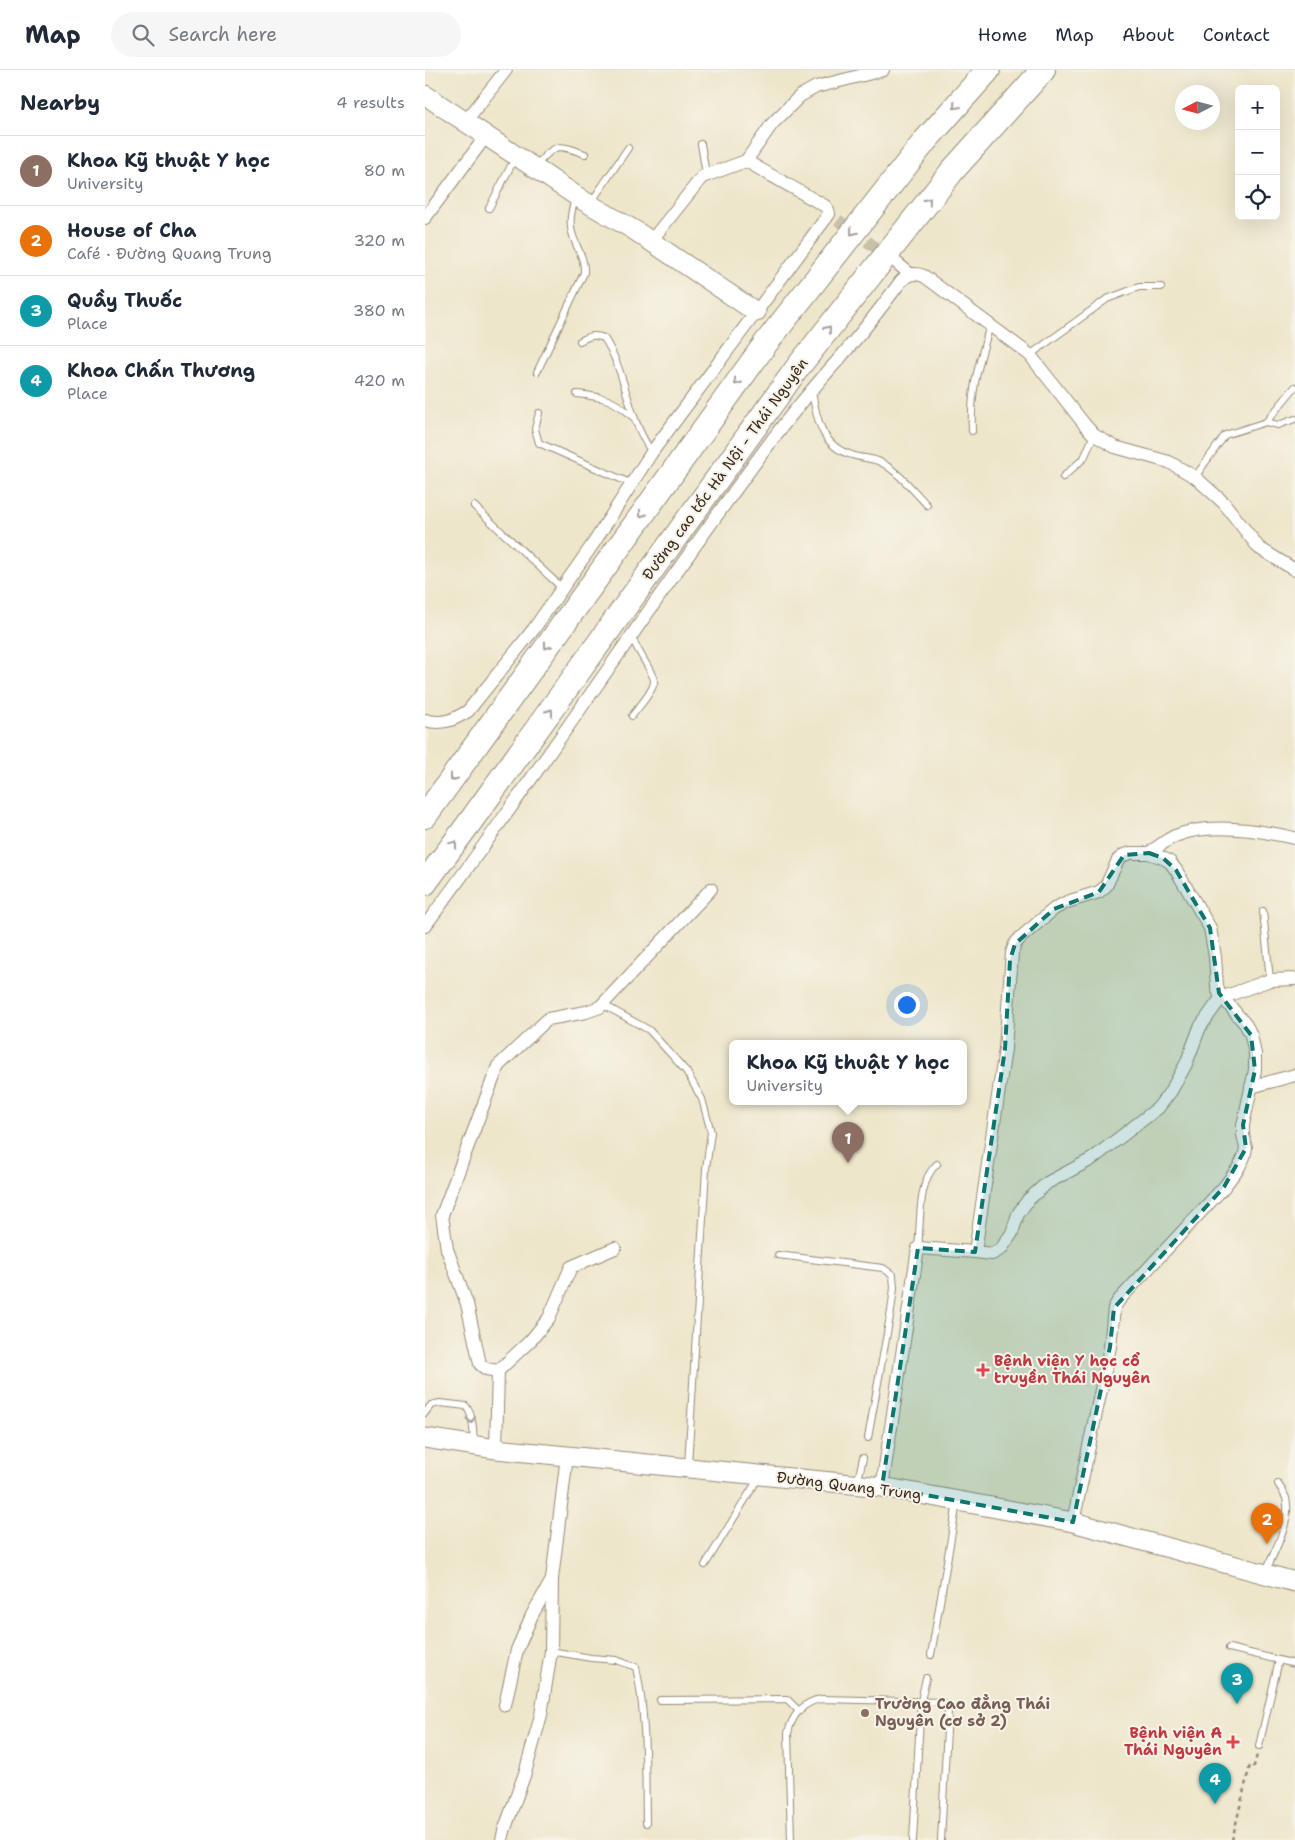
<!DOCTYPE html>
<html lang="en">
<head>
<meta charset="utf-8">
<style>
  body { margin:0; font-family:"Shantell Sans",sans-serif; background:#f6f6f7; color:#1f2937 }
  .controls { position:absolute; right:15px; top:15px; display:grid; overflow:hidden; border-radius:8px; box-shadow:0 5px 20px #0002 }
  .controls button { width:45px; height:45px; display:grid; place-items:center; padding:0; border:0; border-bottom:1px solid #e0e1e3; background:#fff; color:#1f2937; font:25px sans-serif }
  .compass { position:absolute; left:750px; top:15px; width:45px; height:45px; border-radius:50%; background:#fff; box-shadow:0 5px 20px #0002; rotate:264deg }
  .you { position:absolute; left:481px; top:934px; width:18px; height:18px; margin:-12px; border:4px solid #fff; border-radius:50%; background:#1a73e8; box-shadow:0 0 0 8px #1a73e833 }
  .badge { display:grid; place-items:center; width:32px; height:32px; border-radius:50%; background:#7c3aed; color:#fff; font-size:16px; font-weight:700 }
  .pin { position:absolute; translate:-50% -41px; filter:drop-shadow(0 1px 2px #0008) }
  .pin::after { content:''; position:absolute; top:26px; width:18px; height:15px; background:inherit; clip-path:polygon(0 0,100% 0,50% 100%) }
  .popup { position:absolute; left:304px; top:970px; width:238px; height:65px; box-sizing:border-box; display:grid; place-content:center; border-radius:8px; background:#fff; filter:drop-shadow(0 1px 4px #0005); font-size:16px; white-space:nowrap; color:#747a83 }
  .popup b { font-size:19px; color:#1f2937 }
  .popup::after { content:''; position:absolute; left:50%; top:100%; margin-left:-10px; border:10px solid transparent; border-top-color:#fff }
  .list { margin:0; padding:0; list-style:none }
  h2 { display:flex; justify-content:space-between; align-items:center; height:65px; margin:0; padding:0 20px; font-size:21px }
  h2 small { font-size:16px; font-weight:400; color:#747a83 }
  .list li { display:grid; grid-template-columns:32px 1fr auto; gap:15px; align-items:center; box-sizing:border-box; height:70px; padding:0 20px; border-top:1px solid #e0e1e3 }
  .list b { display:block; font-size:19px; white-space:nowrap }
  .list p { margin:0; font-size:16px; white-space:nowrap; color:#747a83 }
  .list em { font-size:16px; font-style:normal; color:#747a83 }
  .icon { flex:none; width:28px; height:28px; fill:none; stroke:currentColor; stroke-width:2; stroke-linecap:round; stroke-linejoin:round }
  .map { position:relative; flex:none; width:870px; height:1770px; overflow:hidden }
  header { display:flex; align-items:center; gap:30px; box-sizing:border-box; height:70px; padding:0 25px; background:#fff; border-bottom:1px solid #e0e1e3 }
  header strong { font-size:24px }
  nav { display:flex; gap:28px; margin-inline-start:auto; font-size:18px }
  .search { width:350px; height:45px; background:#f6f6f7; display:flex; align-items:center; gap:12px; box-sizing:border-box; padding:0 18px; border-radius:28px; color:#747a83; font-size:19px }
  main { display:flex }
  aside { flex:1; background:#fff }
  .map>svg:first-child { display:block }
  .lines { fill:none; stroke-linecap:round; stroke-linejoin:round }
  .street-tunnel { stroke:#c9c0a8; stroke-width:12; stroke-dasharray:12 6; stroke-linecap:butt }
  .lane-casing { stroke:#948874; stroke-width:8 }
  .street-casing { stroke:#948874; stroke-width:14 }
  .secondary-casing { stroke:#948874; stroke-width:21 }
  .highway-casing { stroke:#948874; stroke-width:26 }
  .path { stroke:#948874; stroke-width:2.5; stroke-dasharray:4 4; stroke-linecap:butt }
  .lane { stroke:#fff; stroke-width:6 }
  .street { stroke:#fff; stroke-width:12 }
  .secondary { stroke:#fff; stroke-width:19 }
  .highway { stroke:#fff; stroke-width:24 }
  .oneway { stroke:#a79f9a }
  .marked { fill:#0f766e; fill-opacity:0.2; stroke:#0f766e; stroke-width:4; stroke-dasharray:10 6; stroke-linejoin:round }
  .health-dot { fill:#e0444e; stroke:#f7f3e8; stroke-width:2 }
  .education-dot { fill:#8d6e63; stroke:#f7f3e8; stroke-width:2 }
  .labels { text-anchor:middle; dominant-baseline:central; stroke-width:4; stroke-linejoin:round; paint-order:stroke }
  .street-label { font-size:15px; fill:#3b2a1e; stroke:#f7f3e8 }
  .health-label { font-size:15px; font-weight:bold; fill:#be3a42; stroke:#f7f3e8; text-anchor:start }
  .education-label { font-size:15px; font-weight:bold; fill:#785e54; stroke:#f7f3e8; text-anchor:start }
</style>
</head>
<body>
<header>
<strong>Map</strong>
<div class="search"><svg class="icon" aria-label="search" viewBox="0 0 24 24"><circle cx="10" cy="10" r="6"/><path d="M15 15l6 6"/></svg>Search here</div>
<nav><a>Home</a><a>Map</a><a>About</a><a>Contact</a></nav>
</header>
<main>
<aside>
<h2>Nearby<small>4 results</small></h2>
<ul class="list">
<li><span class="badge" style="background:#8d6e63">1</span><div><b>Khoa Kỹ thuật Y học</b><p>University</p></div><em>80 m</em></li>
<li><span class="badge" style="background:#e8710a">2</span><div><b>House of Cha</b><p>Café · Đường Quang Trung</p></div><em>320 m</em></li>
<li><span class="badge" style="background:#0f9aa8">3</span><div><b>Quầy Thuốc</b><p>Place</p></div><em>380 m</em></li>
<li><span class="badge" style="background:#0f9aa8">4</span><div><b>Khoa Chấn Thương</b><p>Place</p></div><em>420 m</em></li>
</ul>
</aside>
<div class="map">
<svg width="870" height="1770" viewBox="0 0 870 1770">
  <rect width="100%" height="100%" fill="#f7f3e8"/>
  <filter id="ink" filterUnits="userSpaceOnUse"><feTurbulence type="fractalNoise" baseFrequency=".02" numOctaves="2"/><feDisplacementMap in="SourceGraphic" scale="10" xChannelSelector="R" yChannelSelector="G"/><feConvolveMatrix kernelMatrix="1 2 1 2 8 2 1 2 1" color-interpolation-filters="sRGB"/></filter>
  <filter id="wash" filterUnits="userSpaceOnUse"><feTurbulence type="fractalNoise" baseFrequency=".0096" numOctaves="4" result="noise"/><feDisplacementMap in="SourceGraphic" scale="20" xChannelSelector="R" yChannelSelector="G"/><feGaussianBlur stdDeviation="1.12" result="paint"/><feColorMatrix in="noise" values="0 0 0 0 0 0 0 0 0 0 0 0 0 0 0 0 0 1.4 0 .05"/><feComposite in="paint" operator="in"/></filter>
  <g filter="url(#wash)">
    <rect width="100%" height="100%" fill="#ede6ca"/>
  </g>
  <g filter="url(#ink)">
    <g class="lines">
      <!-- street-tunnel -->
      <path class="street-tunnel" d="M413 150 465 188"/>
      <!-- lane casing -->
      <g class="lane-casing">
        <g id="lane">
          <path d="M276 74 281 104"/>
          <path d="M110 96C132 74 130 73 160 84"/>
          <path d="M165 134 203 78"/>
          <path d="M64 138 90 88"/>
          <path d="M155 271C164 266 169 264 179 268 202 303 202 348 227 382"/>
          <path d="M605 285 682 229 714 217H736"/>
          <path d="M112 302 159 203C160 188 152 179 148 166 143 153 146 140 151 127"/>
          <path d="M387 321C391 348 397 377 427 385 435 388 445 388 453 391 470 398 489 421 502 435"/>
          <path d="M152 324C178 327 189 329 208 347"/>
          <path d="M114 343 110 359 114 373 207 414"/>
          <path d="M841 352 853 355 870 349"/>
          <path d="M547 361C545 319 554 294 565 255"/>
          <path d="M638 407 659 388 669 365"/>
          <path d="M770 407 800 365 841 352 870 317"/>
          <path d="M49 436 136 517"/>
          <path d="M207 646C214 636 226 625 229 613 231 606 210 578 207 567"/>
          <path d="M838 841 845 910"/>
          <path d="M177 934 224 960 261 1001 277 1029 286 1062 281 1099 263 1395"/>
          <path d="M493 1178C496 1154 492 1111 512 1094"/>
          <path d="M353 1185 458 1198 468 1205 469 1218 466 1241 443 1368"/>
          <path d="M0 1343 6 1335 15 1333 41 1336C49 1347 48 1362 49 1375"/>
          <path d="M432 1414 438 1388"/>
          <path d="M280 1495 333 1409"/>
          <path d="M840 1503C849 1482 867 1451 861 1428 859 1423 856 1418 853 1414"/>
          <path d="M804 1578 870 1594"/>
          <path d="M126 1581 166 1588 191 1590 211 1597C222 1648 220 1700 221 1753"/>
          <path d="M506 1585 532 1433"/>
          <path d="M235 1630 362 1629 374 1641"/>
          <path d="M834 1676 854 1590"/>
          <path d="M366 1770 363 1663C367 1645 379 1631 397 1629L517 1632 523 1641 516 1770"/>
          <path d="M488 1770 496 1631 501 1608"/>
        </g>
      </g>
      <!-- street casing -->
      <g class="street-casing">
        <g id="street">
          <path d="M40 52 81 0"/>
          <path d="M0 148 61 66"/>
          <path d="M226 171 277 107 321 91 347 54 375 26 391 17 458 0"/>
          <path d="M473 194 485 204"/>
          <path d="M0 650C17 655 29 650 43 641L108 560 168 474 227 382 404 144 403 140 400 136 321 91"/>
          <path d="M724 783C732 778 741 770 750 766 784 752 834 760 869 768"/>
          <path d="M0 856C118 698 226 532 344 374 366 344 389 317 413 290 435 265 456 238 476 211 483 204 489 202 499 206L605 285 660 355 669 365 690 377 744 392 770 407 799 433 834 478 870 500"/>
          <path d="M826 1017 870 1005"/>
          <path d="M550 1182 567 1184 576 1179 587 1163 593 1144 603 1130 622 1113 667 1089 733 1038 746 1021 761 994 775 957 796 928 845 910 870 909"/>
          <path d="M73 1301 106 1270 124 1248 146 1197 190 1178"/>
          <path d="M71 1379 73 1301 61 1299 55 1294 42 1234 22 1179 17 1145 73 996 123 949 161 942 175 937 286 819"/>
          <path d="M457 1417 493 1178 550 1182 580 979 587 883 590 874 595 868 629 839 642 832 674 822 681 816 693 790 699 785 706 783H724L738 788 745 792 751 800 785 858 790 887 792 916 794 923 821 955 826 965 830 984V1000L818 1055V1065L821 1078 819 1087 814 1097 799 1117 694 1230 689 1238 685 1277 648 1452"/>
          <path d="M80 1635 92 1580 107 1545 127 1510"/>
          <path d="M77 1770 79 1761 100 1703 116 1645 126 1581 127 1509 142 1386"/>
        </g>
      </g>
      <!-- secondary casing -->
      <g class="secondary-casing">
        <g id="secondary">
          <path d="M0 25 159 131 209 160 331 242"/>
          <path d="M0 1368 71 1379 457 1417 648 1452 870 1512"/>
        </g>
      </g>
      <!-- highway casing -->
      <g class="highway-casing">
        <g id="highway">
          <path d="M0 746 341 273 500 71 563 0"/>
          <path d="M0 813 45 752 373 297 528 100 618 0"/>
        </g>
      </g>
      <!-- path -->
      <path class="path" d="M807 1770 825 1695 829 1696 832 1685"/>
      <!-- lane -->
      <use href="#lane" class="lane"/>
      <!-- street -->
      <use href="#street" class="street"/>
      <!-- secondary -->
      <use href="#secondary" class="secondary"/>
      <!-- highway -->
      <use href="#highway" class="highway"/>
    </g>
    <!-- one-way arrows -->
    <defs><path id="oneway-chevron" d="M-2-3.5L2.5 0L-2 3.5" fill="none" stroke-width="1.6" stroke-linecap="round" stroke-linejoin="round" transform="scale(1.25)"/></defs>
    <g class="oneway">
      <use href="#oneway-chevron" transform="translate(531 36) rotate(132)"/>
      <use href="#oneway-chevron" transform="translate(503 131) rotate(-52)"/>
      <use href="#oneway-chevron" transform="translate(428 162) rotate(128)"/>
      <use href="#oneway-chevron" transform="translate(403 259) rotate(-52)"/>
      <use href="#oneway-chevron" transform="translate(312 312) rotate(126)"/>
      <use href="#oneway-chevron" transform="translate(217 444) rotate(126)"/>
      <use href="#oneway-chevron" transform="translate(122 576) rotate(126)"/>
      <use href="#oneway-chevron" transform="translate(125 642) rotate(-54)"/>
      <use href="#oneway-chevron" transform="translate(28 708) rotate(126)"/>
      <use href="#oneway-chevron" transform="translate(29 774) rotate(-53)"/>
      <use href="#oneway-chevron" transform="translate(46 1350) rotate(80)"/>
    </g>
  </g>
  <!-- marked area -->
  <path class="marked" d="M724 783 738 788 751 800 785 858 794 923 826 965 830 1000 818 1055 821 1078 799 1117 689 1238 685 1277 648 1452 457 1417 493 1178 550 1182 580 979 585 890 590 874 629 839 674 822 699 785Z"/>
  <!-- markers -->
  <g class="health-dot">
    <path d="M555.5 1292.5h5v5h5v5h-5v5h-5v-5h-5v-5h5z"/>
    <path d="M805.5 1664.5h5v5h5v5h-5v5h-5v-5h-5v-5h5z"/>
  </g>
  <circle class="education-dot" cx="440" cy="1643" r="5"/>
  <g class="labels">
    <!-- street labels -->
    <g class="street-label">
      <text transform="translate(300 399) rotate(-54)">Đường cao tốc Hà Nội - Thái Nguyên</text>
      <text transform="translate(424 1416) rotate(7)">Đường Quang Trung</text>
    </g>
    <!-- health labels -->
    <g class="health-label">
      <text x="569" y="1291">Bệnh viện Y học cổ<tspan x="569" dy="17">truyền Thái Nguyên</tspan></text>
      <text x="797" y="1663" text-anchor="end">Bệnh viện A<tspan x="797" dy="17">Thái Nguyên</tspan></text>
    </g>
    <!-- education labels -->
    <g class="education-label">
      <text x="450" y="1634">Trường Cao đẳng Thái<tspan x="450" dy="17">Nguyên (cơ sở 2)</tspan></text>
    </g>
  </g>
</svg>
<div class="controls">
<button>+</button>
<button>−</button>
<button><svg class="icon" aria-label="locate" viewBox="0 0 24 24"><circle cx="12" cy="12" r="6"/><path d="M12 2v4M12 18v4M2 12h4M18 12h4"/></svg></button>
</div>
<svg class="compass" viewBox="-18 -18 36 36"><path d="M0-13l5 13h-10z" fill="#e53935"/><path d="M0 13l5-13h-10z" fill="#747a83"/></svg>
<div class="you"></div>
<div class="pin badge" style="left:423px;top:1093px;background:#8d6e63">1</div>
<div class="popup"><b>Khoa Kỹ thuật Y học</b>University</div>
<div class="pin badge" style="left:842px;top:1474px;background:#e8710a">2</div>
<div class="pin badge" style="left:812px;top:1634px;background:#0f9aa8">3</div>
<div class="pin badge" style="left:790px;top:1734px;background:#0f9aa8">4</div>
</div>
</main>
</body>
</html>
